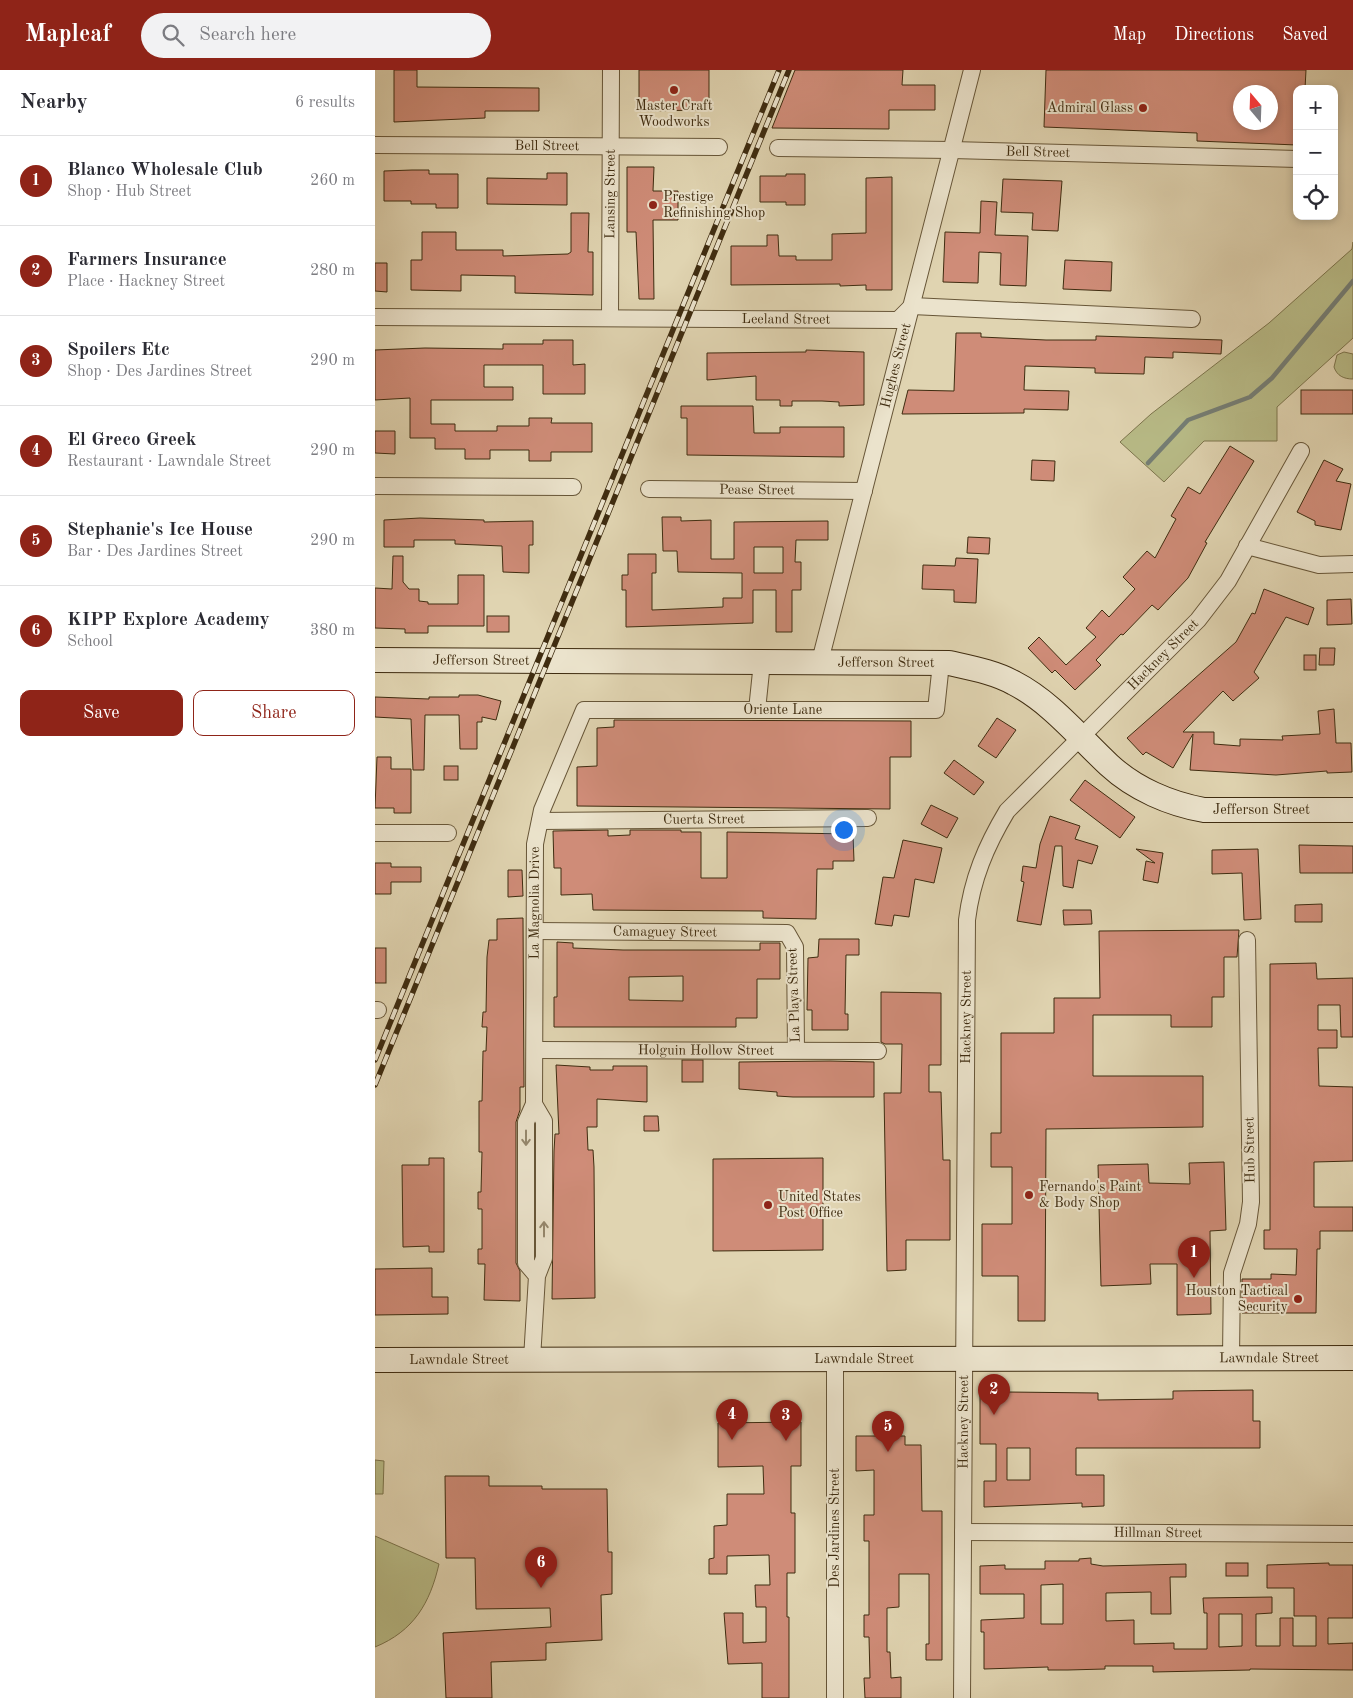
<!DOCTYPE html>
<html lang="en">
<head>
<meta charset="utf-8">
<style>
  body { margin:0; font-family:"Old Standard TT",serif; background:#f2f2f3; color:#2b2b33 }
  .controls { position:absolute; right:15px; top:15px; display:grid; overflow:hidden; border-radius:10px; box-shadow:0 2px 8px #0003 }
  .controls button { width:45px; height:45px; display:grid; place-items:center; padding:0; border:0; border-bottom:1px solid #e1e1e2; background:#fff; color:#2b2b33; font:25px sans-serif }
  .compass { position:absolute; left:858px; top:15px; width:45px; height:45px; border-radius:50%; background:#fff; box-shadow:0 2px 8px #0003; rotate:341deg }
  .you { position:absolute; left:468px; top:759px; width:18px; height:18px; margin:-12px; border:4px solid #fff; border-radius:50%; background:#1a73e8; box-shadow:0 0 0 8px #1a73e833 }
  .badge { display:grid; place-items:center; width:32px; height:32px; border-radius:50%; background:#8f2418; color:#fff; font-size:16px; font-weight:700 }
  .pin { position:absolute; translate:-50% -41px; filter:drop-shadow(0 1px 2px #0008) }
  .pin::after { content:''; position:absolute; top:26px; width:18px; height:15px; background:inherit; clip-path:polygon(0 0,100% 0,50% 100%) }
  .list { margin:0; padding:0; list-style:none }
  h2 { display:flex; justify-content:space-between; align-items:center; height:65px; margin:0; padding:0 20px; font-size:21px }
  h2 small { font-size:16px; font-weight:400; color:#7c7c81 }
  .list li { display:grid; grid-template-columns:32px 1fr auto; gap:15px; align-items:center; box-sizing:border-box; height:90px; padding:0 20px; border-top:1px solid #e1e1e2 }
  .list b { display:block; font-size:19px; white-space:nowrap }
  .list p { margin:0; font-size:16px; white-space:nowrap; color:#7c7c81 }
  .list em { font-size:16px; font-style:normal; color:#7c7c81 }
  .actions { display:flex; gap:10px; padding:15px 20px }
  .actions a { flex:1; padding:11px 0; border:1px solid #8f2418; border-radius:10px; text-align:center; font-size:18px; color:#8f2418 }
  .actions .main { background:#8f2418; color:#fff }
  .icon { flex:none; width:28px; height:28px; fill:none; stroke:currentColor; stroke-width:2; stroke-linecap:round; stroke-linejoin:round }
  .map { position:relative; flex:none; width:978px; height:1628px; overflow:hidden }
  header { display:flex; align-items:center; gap:30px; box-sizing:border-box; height:70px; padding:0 25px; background:#8f2418; color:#fff }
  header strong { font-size:24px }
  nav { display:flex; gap:28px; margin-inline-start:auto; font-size:18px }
  .search { width:350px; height:45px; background:#f2f2f3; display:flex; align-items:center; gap:12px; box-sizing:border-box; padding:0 18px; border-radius:28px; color:#7c7c81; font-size:19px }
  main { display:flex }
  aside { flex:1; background:#fff }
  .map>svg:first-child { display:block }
  .green { fill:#b8bb87; stroke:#7c744c }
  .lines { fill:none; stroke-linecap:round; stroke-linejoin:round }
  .stream { stroke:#757e75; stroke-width:4.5 }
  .building { fill:#cf8c78; stroke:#3f2c10; fill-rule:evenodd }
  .street-casing { stroke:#675638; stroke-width:18 }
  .secondary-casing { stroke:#3f2c10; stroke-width:26 }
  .street { stroke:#ebe3cc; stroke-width:16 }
  .secondary { stroke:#ebe3cc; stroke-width:24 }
  .rail-casing { stroke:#3f2c10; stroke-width:5.5 }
  .rail { stroke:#ebe3cc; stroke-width:4; stroke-dasharray:11; stroke-linecap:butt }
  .oneway { stroke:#95886e }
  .poi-dot { fill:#8f2418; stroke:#ebe3cc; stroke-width:2 }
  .labels { text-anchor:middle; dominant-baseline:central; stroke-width:4; stroke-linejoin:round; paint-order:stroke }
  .poi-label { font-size:14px; fill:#3f2c10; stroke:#ebe3cc; text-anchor:start }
  .street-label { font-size:14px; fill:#3f2c10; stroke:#ebe3cc }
</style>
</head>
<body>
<header>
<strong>Mapleaf</strong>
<div class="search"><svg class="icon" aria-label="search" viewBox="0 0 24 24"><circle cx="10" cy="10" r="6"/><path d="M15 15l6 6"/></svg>Search here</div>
<nav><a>Map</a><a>Directions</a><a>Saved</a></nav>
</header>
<main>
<aside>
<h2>Nearby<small>6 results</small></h2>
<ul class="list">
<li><span class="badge">1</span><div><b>Blanco Wholesale Club</b><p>Shop · Hub Street</p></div><em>260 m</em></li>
<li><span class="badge">2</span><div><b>Farmers Insurance</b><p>Place · Hackney Street</p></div><em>280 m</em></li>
<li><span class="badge">3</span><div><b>Spoilers Etc</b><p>Shop · Des Jardines Street</p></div><em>290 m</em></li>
<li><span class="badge">4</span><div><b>El Greco Greek</b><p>Restaurant · Lawndale Street</p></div><em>290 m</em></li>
<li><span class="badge">5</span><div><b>Stephanie's Ice House</b><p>Bar · Des Jardines Street</p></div><em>290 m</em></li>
<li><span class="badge">6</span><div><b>KIPP Explore Academy</b><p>School</p></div><em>380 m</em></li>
</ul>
<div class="actions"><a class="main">Save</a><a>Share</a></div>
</aside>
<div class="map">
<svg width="978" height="1628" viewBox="0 0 978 1628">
  <rect width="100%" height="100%" fill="#e0d4b1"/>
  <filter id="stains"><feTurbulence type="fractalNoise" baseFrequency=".004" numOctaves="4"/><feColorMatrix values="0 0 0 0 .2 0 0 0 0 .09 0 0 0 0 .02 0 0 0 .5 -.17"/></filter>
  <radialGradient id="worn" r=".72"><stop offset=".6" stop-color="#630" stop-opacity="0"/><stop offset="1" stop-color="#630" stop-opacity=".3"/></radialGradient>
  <!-- green -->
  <g class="green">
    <path d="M978 172V268L902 337V371H829L789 412 745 372 776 344 894 253 977 179Z"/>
    <path d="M969 282 978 284V309C969 309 962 306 959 297L962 285Z"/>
    <path d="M0 1390 9 1391 8 1424H0Z"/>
    <path d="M0 1466 64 1494C55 1533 39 1561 0 1577Z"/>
  </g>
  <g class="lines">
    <!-- stream -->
    <path class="stream" d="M773 393 813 350 875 327 897 308 978 211"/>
  </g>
  <!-- building -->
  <g class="building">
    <path d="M19 0H42V17L164 18V41H110V48L19 52Z"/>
    <path d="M264 0H334V40L264 41Z"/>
    <path d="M420 0H528L527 15H560V40H514V59L397 58Z"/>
    <path d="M671 0H931L930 19H922V75L822 71V63L669 57ZM866 22H896V52H866Z"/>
    <path d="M252 97H279L278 121H303V150H278L279 229H264L261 162H252Z"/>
    <path d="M37 100H54V104H83V138H61V134H36V131H9V101Z"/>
    <path d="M172 103H192V135L112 134V108L172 109Z"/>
    <path d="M411 104H430V135H411V132H385V106H411Z"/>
    <path d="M517 107V220H491V215L465 216V214L356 215V176H392V165H403L404 186H421V190H457V164L491 163V108Z"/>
    <path d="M628 109 687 111 683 161 657 160 658 143 626 142Z"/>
    <path d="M606 131 622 132 620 165 653 166 651 216 625 215 626 183 604 182 603 213 568 212 570 162 605 163Z"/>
    <path d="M196 143H214L213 182H218V225L140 223V206L86 205V221L36 220V190H47V162H81V180H128V186L193 184 196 182Z"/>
    <path d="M690 190 737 192 736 221 688 219Z"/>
    <path d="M0 193H12V222L0 221Z"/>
    <path d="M581 263H606V267L671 270H721V266L847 270 846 284 798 282V288L770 287 769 304 720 303V298L650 296 649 320 694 321 693 340 649 339V343L527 344 533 320 579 321Z"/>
    <path d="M168 270H198V295L210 294V324H168V295H109V317H138V330H56V354H80V361H122V356H154V348H177L176 353H217V382H176V391H154V380H115V389H90V379H60V368H35V328L0 330V280L50 278 128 279V274H168Z"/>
    <path d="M431 280 489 282V335L464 336V332L447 331H417V336H405V330H381V306L332 310V283L431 282Z"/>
    <rect x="926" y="320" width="52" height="24"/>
    <path d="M306 336H378L379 363H405V357H469V387L312 385V348H306Z"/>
    <path d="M0 361H20V384L0 383Z"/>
    <path d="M855 376 879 391 830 472 832 473 813 508 783 540 777 535 748 565 746 564 721 590 726 595 700 620 680 600 677 603 653 578 664 567 691 595 721 567 711 558 727 540 734 547 760 519 748 507 772 481 780 488 801 449 796 446 813 417 825 424Z"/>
    <path d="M657 390 680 391 679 411 656 410Z"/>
    <path d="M949 390 968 399 961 411 976 414 966 460 940 455V451L922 442Z"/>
    <path d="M287 447H306V451L336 450V489H359V452L453 451V470H421L420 492H426V520H417V562H401V520H378V553L251 557V520H247V505H253V484H281V503H277V540L348 537V528H367V503L303 502 302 481H288ZM379 477H408V503H379Z"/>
    <path d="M45 448 109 450V452L158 451V475H154V503L128 502 127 476 80 474V470H39V477H9V450Z"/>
    <path d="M593 467 615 468 614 484 592 483Z"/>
    <path d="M18 486H28V512L34 519H44V531L53 532V534H83V505H109V556H53V563H30V559L0 558V518L17 519Z"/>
    <path d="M581 488 603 489 601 533 579 532V520L547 519 548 495 580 496Z"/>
    <path d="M889 519 939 538 933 555 911 547 879 602 884 608 858 631 848 621 808 662H839V674L865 676V669L908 670 907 666 945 664 943 641 959 639 961 673H976L977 702 952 703V701L901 705 815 700 818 664 798 698 771 682 768 685 752 668 861 572 877 543 880 544Z"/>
    <path d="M976 529 977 554 952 555V530Z"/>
    <rect x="112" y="546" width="22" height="16"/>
    <path d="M945 578H960L959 595H944Z"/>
    <rect x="929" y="585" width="12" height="15"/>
    <path d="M84 625H103L126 631 121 650 107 647V652H102V679H85L84 645H50L49 700H38L36 649 0 647V627L54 629V627H84Z"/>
    <path d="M622 648 641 660 621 688 603 676Z"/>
    <path d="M239 650 536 651V687H515V739L202 736V697L222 696V658L239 657Z"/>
    <path d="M2 687H16V699H36V743H19V738H0Z"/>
    <path d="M579 690 609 712 599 725 569 703Z"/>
    <rect x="69" y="696" width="14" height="14"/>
    <path d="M710 710 760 747 745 768 695 730Z"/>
    <path d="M556 735 583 748 572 768 546 754Z"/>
    <path d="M675 746 705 756 700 769 723 776 717 794 703 790 698 818 688 816 687 776H680L666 855 642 851 649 812 646 811 648 796 661 798 665 774Z"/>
    <path d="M233 760V766L255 765V760H306V762H326V808H352V762L478 764 479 791H458V799H442L441 849 388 848V841L218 840 217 824 186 825V798H179L178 761Z"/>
    <path d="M528 770 567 778 559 813 540 809 534 847 519 845 517 856 500 854 508 807 519 808Z"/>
    <path d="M924 775 978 776V803H925Z"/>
    <path d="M761 779 788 783 783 813 768 810 771 791 780 793Z"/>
    <path d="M883 779 886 849 869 850 867 803 837 804V780Z"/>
    <path d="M0 793H16V797H46V812H16V824H0Z"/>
    <path d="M133 800H147L148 826 133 827Z"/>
    <path d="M947 834V852H920V835Z"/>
    <path d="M688 840H716L717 854 689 855Z"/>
    <path d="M148 848 149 1017H145V1040L141 1052V1193L145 1201V1231L109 1230 110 1194H103V1179H107V1139H103V1122H106L107 1082H104V1031H107L108 981H111L112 957H107L108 942H111L112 887 114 870H122V849Z"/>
    <path d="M864 860 862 887H849V927H837V957H796V945H718V1006H828V1057L671 1059 670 1251H643V1206H607V1154H637V1097H616V1063H626V963H679V928H725L724 861Z"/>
    <path d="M444 869H484V885H471L470 944H473V960H437V940H432L433 888 443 887Z"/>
    <path d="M182 872 198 873V878L248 880H385V873H405V909H382V948H361V957H179V927H182ZM308 906V931L254 930V907Z"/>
    <rect x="0" y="878" width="11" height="35"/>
    <path d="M941 893 942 909 978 908V967H966L965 935H943V960H962V978H943L944 1016 978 1017V1091L939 1092V1137H978V1161H945V1179H942L941 1243H867V1209H896V1204L921 1205 922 1179H889V1160H895V894Z"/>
    <path d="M506 922 566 923V995H554V1022H566L568 1090H575V1170H531V1200L512 1201 509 1023H526L527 974H510L506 972Z"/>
    <rect x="307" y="990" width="21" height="22"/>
    <path d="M455 991 499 992V1027H418L402 1026V1022L364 1019V992Z"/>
    <path d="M181 995 215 997V1000H238V996H272V1032L222 1029V1057H212L213 1080H218L219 1097 220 1228 177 1229 179 1081 180 1064H184Z"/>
    <path d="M269 1046H283L284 1061H269Z"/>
    <path d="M54 1088H69V1182H54V1176L28 1177 27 1095H54Z"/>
    <path d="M448 1088V1180L338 1181V1089Z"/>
    <path d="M849 1092 851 1160 835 1161 836 1244 802 1245V1194H775L776 1214 726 1216 723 1095 773 1094 774 1113 815 1114 814 1093Z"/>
    <path d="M57 1198V1227H73V1244L0 1245V1199Z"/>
    <path d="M632 1316V1322L723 1323V1330L798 1329V1321L878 1320V1351H885V1378H701V1405H729V1436L707 1437V1433L609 1437V1411H621V1374H605V1317ZM632 1378H655V1410H632Z"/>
    <path d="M426 1352V1396H416V1443H420V1503H412V1547H414V1628H387V1593L353 1594 349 1543H368V1573L391 1572V1537H381L380 1515H395L394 1485 352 1486V1504H334V1489L339 1488V1456L352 1455V1424H389L388 1396 343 1397V1353Z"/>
    <path d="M481 1366H530V1375H546L547 1441H567V1590H551V1574H554V1504H524V1537L512 1538V1582H515L516 1608 526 1607V1628H490L489 1608H495L494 1567H489V1545H494V1471H489V1445H499V1400L481 1401Z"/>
    <path d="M70 1406H114V1416H167V1419H232L233 1482H237V1524L226 1525 227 1570 171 1573V1590L116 1592 117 1628H71L68 1563 176 1557 175 1538 101 1539 100 1488H71Z"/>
    <path d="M716 1488V1494L728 1496 811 1494V1507H795L796 1544H776V1522L731 1523V1551L759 1550V1574L799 1573V1579H832V1543H829L828 1528 897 1527V1543L881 1544V1576H905V1548H918V1576H941V1546H919V1518H892V1495L954 1493V1495H978V1548H953V1574L978 1573V1600L875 1599V1600L778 1602V1596H730V1599L693 1600H673V1597L609 1599V1562H606V1550L649 1548V1524H605V1496L630 1495V1499H670V1491H704V1489ZM688 1514V1554H666V1515ZM844 1544H867V1576L844 1577Z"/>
    <rect x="851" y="1493" width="22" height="13"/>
  </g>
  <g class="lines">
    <!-- street casing -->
    <g class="street-casing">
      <g id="street">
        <path id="s1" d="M0 75 344 77"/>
        <path id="s2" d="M403 78 577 80 922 89"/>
        <path id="s3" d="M0 247 523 250 537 236 817 249"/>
        <path id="s4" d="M235 248 236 0"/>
        <path d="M0 416 198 417"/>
        <path id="s5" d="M274 419 489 421"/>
        <path d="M872 476 944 495 978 494"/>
        <path id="s6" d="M445 591 597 0"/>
        <path d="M382 640 387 592"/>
        <path id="s7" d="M165 751 493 748"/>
        <path d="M0 763H73"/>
        <path id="s8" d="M160 861 412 863 420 877 421 980"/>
        <path d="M0 940H3"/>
        <path id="s9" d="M160 980 503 981"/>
        <path id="s10" d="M159 1034 160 774 167 740 209 640H561L566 593"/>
        <path d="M856 1287 857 1203 873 1154 876 1132 872 870"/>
        <path d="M157 1289 162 1206 169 1188V1051L159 1034 151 1052V1193L162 1206"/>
        <path id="s11" d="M588 1462 978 1464"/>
        <path d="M460 1628V1288"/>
        <path id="s12" d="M587 1628 592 850C597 809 611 776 632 741L823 550 853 511 926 381"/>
      </g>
    </g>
    <!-- secondary casing -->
    <g class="secondary-casing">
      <g id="secondary">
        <path id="s13" d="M0 590 574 593C596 598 619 602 639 613 676 632 704 667 734 695 760 719 795 734 829 740H978"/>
        <path id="s14" d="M0 1290 978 1288"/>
      </g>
    </g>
    <!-- street -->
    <use href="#street" class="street"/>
    <!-- secondary -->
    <use href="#secondary" class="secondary"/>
    <!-- rail casing -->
    <g class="rail-casing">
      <g id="rail">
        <path d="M0 990 404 0"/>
        <path d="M0 1015 414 0"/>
      </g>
    </g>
    <!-- rail -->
    <use href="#rail" class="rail"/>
  </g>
  <!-- one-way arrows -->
  <defs><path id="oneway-shaft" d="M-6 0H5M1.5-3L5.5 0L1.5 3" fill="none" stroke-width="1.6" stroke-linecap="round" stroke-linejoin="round" transform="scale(1.25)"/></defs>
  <g class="oneway">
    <use href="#oneway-shaft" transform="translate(151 1068) rotate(90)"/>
    <use href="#oneway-shaft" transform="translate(169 1159) rotate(-90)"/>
  </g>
  <!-- markers -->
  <g class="poi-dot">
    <circle cx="299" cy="20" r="5"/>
    <circle cx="768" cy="38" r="5"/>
    <circle cx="278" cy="135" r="5"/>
    <circle cx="654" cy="1125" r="5"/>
    <circle cx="393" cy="1135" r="5"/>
    <circle cx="923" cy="1229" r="5"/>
  </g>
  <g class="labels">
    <!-- poi labels -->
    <g class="poi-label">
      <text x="299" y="36" text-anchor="middle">Master Craft<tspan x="299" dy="16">Woodworks</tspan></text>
      <text x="758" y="38" text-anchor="end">Admiral Glass</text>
      <text x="288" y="127">Prestige<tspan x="288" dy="16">Refinishing Shop</tspan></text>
      <text x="664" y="1117">Fernando's Paint<tspan x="664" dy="16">&amp; Body Shop</tspan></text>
      <text x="403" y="1127">United States<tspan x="403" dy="16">Post Office</tspan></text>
      <text x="913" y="1221" text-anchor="end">Houston Tactical<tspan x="913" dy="16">Security</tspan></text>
    </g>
    <!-- street labels -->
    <g class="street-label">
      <text stroke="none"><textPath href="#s1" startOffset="172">Bell Street</textPath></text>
      <text stroke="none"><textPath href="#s2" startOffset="260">Bell Street</textPath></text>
      <text stroke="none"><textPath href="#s4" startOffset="124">Lansing Street</textPath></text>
      <text stroke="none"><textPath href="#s3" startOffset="411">Leeland Street</textPath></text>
      <text stroke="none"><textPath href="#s6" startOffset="305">Hughes Street</textPath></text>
      <text stroke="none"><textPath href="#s5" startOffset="108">Pease Street</textPath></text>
      <text stroke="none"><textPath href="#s12" startOffset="1116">Hackney Street</textPath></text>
      <text stroke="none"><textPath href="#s13" startOffset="106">Jefferson Street</textPath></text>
      <text stroke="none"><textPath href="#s13" startOffset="511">Jefferson Street</textPath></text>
      <text stroke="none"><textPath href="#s10" startOffset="602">Oriente Lane</textPath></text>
      <text stroke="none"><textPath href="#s13" startOffset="932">Jefferson Street</textPath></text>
      <text stroke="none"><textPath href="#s7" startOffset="164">Cuerta Street</textPath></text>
      <text stroke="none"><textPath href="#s10" startOffset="201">La Magnolia Drive</textPath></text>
      <text stroke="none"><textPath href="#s8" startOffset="130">Camaguey Street</textPath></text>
      <text transform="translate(419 925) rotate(-92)">La Playa Street</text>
      <text stroke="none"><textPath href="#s12" startOffset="681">Hackney Street</textPath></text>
      <text stroke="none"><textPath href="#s9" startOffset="171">Holguin Hollow Street</textPath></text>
      <text transform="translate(875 1080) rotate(-91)">Hub Street</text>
      <text stroke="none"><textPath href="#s14" startOffset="894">Lawndale Street</textPath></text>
      <text stroke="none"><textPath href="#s14" startOffset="489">Lawndale Street</textPath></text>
      <text stroke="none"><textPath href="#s14" startOffset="84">Lawndale Street</textPath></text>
      <text stroke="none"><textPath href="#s12" startOffset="276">Hackney Street</textPath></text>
      <text transform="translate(460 1458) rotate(-90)">Des Jardines Street</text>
      <text stroke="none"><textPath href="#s11" startOffset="195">Hillman Street</textPath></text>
    </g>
  </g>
  <rect width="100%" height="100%" filter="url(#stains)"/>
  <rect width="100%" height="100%" fill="url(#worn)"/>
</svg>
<div class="controls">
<button>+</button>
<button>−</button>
<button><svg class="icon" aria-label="locate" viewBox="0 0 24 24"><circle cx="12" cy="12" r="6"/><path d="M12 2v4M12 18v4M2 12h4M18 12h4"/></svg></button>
</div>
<svg class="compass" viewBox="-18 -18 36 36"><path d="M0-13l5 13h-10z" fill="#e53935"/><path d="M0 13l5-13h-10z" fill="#7c7c81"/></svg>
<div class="you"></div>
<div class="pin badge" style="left:819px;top:1208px">1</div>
<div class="pin badge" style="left:619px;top:1345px">2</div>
<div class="pin badge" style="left:411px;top:1371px">3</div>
<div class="pin badge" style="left:357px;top:1370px">4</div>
<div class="pin badge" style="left:513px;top:1382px">5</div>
<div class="pin badge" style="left:166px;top:1518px">6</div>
</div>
</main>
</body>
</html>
